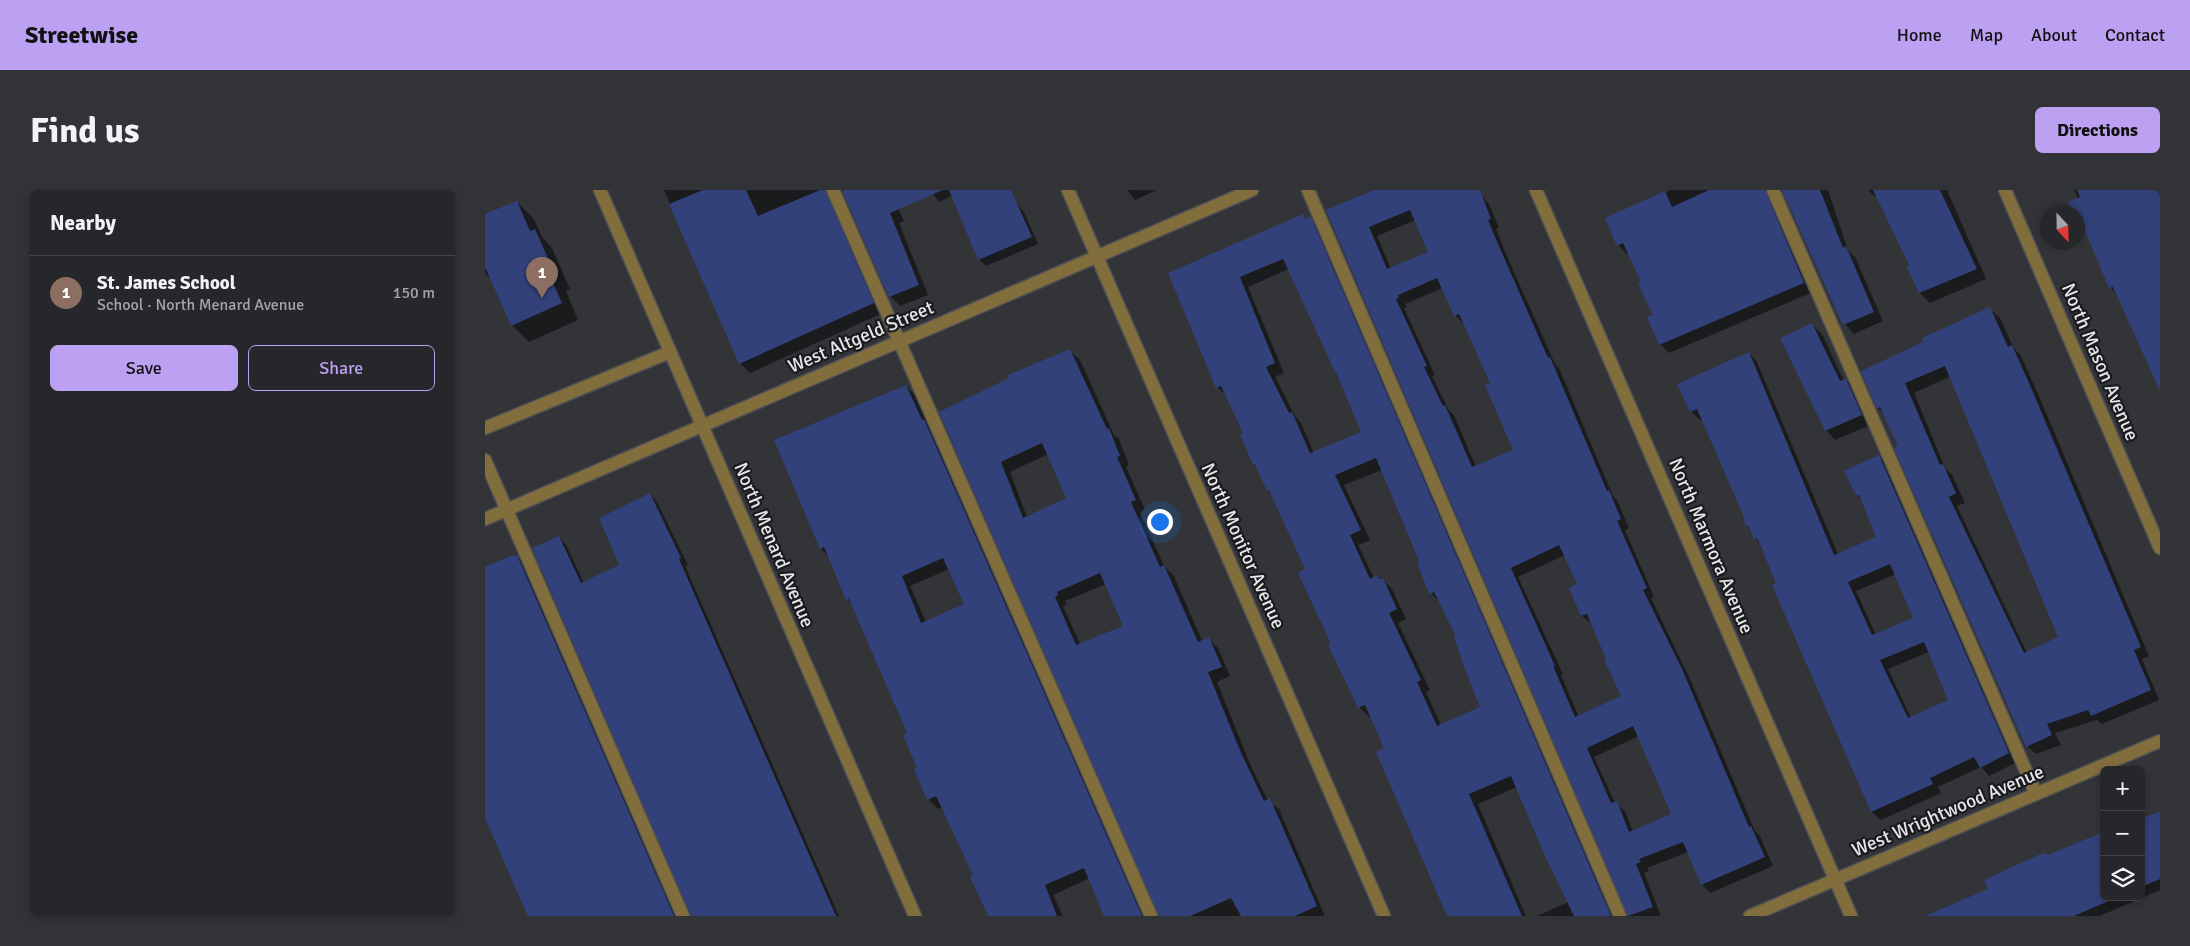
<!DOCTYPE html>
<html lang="en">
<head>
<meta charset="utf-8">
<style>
  body { margin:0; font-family:Signika,sans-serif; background:#323336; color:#f1f3f6 }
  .controls { position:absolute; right:15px; bottom:15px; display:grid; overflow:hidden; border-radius:8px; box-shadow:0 2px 8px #0003 }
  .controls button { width:45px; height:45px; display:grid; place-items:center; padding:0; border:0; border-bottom:1px solid #424447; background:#26272a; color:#f1f3f6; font:25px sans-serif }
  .compass { position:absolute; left:1555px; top:15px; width:45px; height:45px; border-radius:50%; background:#26272a; box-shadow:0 2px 8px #0003; rotate:158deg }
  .you { position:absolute; left:674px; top:331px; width:18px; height:18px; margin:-12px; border:4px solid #fff; border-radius:50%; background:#1a73e8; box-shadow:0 0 0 8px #1a73e833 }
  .badge { display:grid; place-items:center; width:32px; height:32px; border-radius:50%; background:#bca0f2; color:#fff; font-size:16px; font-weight:700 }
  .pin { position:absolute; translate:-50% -41px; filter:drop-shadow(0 1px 2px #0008) }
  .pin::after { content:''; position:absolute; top:26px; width:18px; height:15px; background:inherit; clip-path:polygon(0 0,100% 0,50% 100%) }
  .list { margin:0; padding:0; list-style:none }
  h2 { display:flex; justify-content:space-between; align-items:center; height:65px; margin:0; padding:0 20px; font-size:21px }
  h2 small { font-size:16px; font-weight:400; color:#a4a5a8 }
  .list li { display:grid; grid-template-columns:32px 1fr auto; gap:15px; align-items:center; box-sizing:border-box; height:75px; padding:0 20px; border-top:1px solid #424447 }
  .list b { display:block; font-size:19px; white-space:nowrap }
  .list p { margin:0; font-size:16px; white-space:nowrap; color:#a4a5a8 }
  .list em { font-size:16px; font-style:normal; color:#a4a5a8 }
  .actions { display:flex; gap:10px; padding:15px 20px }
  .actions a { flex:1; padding:11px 0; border:1px solid #bca0f2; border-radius:8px; text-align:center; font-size:18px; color:#bca0f2 }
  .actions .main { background:#bca0f2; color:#111 }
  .icon { flex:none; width:28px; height:28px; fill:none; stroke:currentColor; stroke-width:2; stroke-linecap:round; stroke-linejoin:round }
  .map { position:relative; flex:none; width:1675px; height:726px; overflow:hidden; border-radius:8px }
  header { display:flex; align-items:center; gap:30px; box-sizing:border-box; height:70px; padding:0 25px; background:#bca0f2; color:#111 }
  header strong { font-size:24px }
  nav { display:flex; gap:28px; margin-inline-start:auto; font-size:18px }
  .intro { display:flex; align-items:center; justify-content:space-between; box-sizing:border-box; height:120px; padding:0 30px }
  h1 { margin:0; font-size:35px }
  .button { padding:12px 22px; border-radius:8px; background:#bca0f2; color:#111; font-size:18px; font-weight:700 }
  main { display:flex; gap:30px; padding:0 30px }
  aside { flex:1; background:#26272a; border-radius:8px; box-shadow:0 2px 8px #0003 }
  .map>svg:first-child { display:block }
  .shadow { fill:#0007; fill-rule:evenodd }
  .building { fill:#33417b; fill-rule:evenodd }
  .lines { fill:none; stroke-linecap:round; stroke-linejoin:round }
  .minor-casing { stroke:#4f5154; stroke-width:15 }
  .minor { stroke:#826e3d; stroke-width:12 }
  .labels { text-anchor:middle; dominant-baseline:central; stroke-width:4.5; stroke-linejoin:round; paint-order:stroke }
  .street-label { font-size:19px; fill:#e6e7ea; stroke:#1b1b1d }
</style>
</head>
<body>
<header>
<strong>Streetwise</strong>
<nav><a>Home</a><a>Map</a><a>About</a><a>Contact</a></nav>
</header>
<div class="intro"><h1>Find us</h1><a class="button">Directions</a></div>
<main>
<aside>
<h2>Nearby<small></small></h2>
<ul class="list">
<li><span class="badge" style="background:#8d6e63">1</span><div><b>St. James School</b><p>School · North Menard Avenue</p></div><em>150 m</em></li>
</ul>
<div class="actions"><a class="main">Save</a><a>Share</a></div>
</aside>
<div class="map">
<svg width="1675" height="726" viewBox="0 0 1675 726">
  <rect width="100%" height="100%" fill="#323438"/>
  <!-- shadow -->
  <g class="shadow">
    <path d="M179 0H405L419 31 414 33 443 105 415 116 405 106 359 1 351 5 398 123 265 183 255 173Z"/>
    <path d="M445 0H520L539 22 553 54 501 76 494 69 467 6 454 12Z"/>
    <path d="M642 0H672L650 10Z"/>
    <path d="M891 0H986L996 5 1004 14 1014 38 1011 39 1021 64 1070 174 1074 178 1128 306 1132 310 1144 338 1140 340 1169 407 1166 408 1205 489 1270 641 1275 646 1288 676 1225 703 1217 694 1203 662 1162 678 1164 681 1159 683 1176 726H1144L842 21ZM931 30 945 62 906 79 892 46ZM958 98 970 125 979 134 1006 193 1030 261 991 277 969 225 963 219 947 186 950 185 919 118 922 117 920 114ZM1080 365 1093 395 1085 398 1097 426 1107 434 1137 507 1094 527 1076 485 1078 484 1033 387ZM1154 546 1187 625 1148 642 1140 621 1130 613 1109 567Z"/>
    <path d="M1185 0H1343L1363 60 1370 67 1398 131 1369 144 1360 134 1299 1 1290 4 1328 102 1184 163 1175 154 1169 125 1158 92 1144 63 1142 64 1133 55 1121 29Z"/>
    <path d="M1383 0H1462L1501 89 1445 113 1435 103 1423 77 1425 75 1392 5 1389 6Z"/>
    <path d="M1589 0H1675V198L1632 104 1625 97 1604 45 1595 37 1592 22H1589L1584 13 1593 9Z"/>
    <path d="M32 12 49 29 57 47 67 58 85 99 81 101 93 130 44 152 27 135 5 88 0 83V26Z"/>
    <path d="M817 26 821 30 825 28 835 38 1132 726H1052L1083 712 1032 597 993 614 1041 726H963L901 559 886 526 884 527 874 517 848 454 822 380 787 304 783 300 743 207 732 197 685 83ZM804 79 878 242 829 263 816 233 810 226 790 187 799 183 763 97ZM897 280 935 372 934 373 946 403 955 413 972 447 997 518 956 535 941 502 945 500 913 433 921 429 907 399 898 389 893 386 889 388 873 355 885 350 859 295Z"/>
    <path d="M1505 119 1515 128 1528 157 1536 166 1553 204 1664 466 1657 469 1674 510 1617 534 1612 530 1570 543 1576 555 1551 564 1541 555 1414 256 1400 225 1393 218 1440 152ZM1466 186 1575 447 1542 463 1472 316 1480 313 1467 285 1460 278 1429 203Z"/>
    <path d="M1327 135 1337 144 1359 191 1361 190 1371 200 1386 235 1350 250 1341 240Z"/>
    <path d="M585 161 595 170 629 245 634 249 644 275 641 277 660 320 655 322 679 376 689 386 717 451 724 449 733 458 745 486 732 492 765 574 783 611 794 619 840 726H674L456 222ZM563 264 583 309 542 327 525 282ZM621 394 640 436 595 454 578 416 582 415 580 411Z"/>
    <path d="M1264 163 1272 172 1353 364 1393 348 1378 311 1372 305 1394 266 1403 275 1532 572 1504 586 1496 577 1453 597 1456 603 1396 630 1387 622 1293 393 1268 342 1261 335 1259 324 1218 229 1215 230 1206 221ZM1411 384 1430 428 1391 445 1371 401ZM1444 462 1465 511 1426 528 1403 479Z"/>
    <path d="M421 196 431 206 444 235 449 240 662 726H622L605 688 568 705 578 726H503L486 687 490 686 458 617 453 619 443 609 423 544 369 416 362 409 344 367 336 359 291 251ZM464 379 481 415 441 432 425 396Z"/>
    <path d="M165 304 172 312 203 375 200 376 354 726H206L74 347 81 355 99 393 136 375Z"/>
    <path d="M32 367 40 374 192 726H44L0 624V378Z"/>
    <path d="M1675 621V700L1615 726H1440L1504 700 1656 707V630Z"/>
  </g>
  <!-- building -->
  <g class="building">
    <path d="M218 0H261L273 26 335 0H340L389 113 254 174 184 14Z"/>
    <path d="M357 0H458L405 23 434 95 404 107Z"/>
    <path d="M464 0H526L547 47 493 70Z"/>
    <path d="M889 0H995L1006 29 1003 30 1013 54 1063 168 1065 167 1122 301 1124 300 1136 329 1132 331 1162 398 1158 400 1197 479 1264 637 1266 636 1280 667 1216 695 1198 652 1154 669 1156 672 1151 674 1168 717 1143 726 841 20ZM925 20 943 62 902 79 884 37ZM952 88 969 126 974 124 1005 193 1000 195 1028 260 987 277 960 215 958 216 939 177 942 176 911 109 914 108 913 105ZM1074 355 1092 394 1084 398 1096 426 1102 424 1121 469 1119 470 1136 506 1090 527 1068 476H1070L1026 378ZM1148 536 1186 624 1144 642 1132 611 1126 613 1102 558Z"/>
    <path d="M1224 0H1280L1319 93 1174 155 1162 127 1168 125 1153 94 1156 92 1138 53 1132 56 1120 28 1180 1 1187 17Z"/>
    <path d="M1297 0H1335L1358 58 1361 56 1389 122 1358 135Z"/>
    <path d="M1388 0H1455L1492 79 1434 103 1421 76 1424 75Z"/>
    <path d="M1592 0H1675V201L1628 97 1624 98 1598 36 1594 38 1592 22H1587L1583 12 1595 7Z"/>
    <path d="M32 11 45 41 50 39 69 82 64 84 77 113 26 136 0 77V24Z"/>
    <path d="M818 24 820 29 826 27 1126 726H1089L1060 666 1026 586 984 604 1037 726H962L891 562 899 558 880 515 873 518 843 455 846 454 813 383 820 379 784 300 782 301 770 274 768 275 755 244 758 243 736 196 731 198 683 83ZM798 69 850 182H851L876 242 825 263 807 222 804 223 781 177 790 173 755 87ZM891 268 934 371 932 372 944 404 949 402 971 447H969L979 477 995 517 952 536 932 492 936 490 904 423 912 419 898 388 895 389 893 385 885 389 865 345 876 340 850 285Z"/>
    <path d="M1505 117 1523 157 1527 155 1544 193 1656 457 1649 460 1666 500 1606 526 1603 520 1562 534 1567 545 1541 557 1409 258 1413 256 1395 217 1392 219 1376 181 1438 152 1437 148ZM1460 176 1573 447 1539 463 1464 307 1471 303 1458 274 1455 275 1420 193Z"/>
    <path d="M1327 133 1355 191 1361 189 1377 225 1340 241 1295 148Z"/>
    <path d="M585 159 622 239 624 238 635 266 632 267 651 310 646 312 675 377 679 375 713 452 724 447 737 477 723 482 756 563 779 611 785 608 832 716 810 726H756L746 708 705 726H674L454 222 524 188 523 185ZM557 253 581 308 538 328 516 272ZM615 383 638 436 591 455 570 407 573 405 572 402Z"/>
    <path d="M1264 162 1349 365 1391 347 1374 305 1371 306 1359 281 1394 265 1524 563 1495 578 1489 567 1445 588 1448 594 1386 622 1287 395 1291 393 1272 348 1269 349 1264 337 1260 335 1258 325 1212 219 1205 222 1192 194ZM1405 374 1428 428 1387 445 1363 392ZM1439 452 1463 510 1423 528 1395 470Z"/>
    <path d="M421 195 437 230 439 229 657 726H619L599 678 560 695 572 726H503L485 687 488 685 451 606 442 610 429 579 432 578 418 545 422 543 364 409 361 410 339 357 335 359 289 250ZM458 368 479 414 436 433 417 386Z"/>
    <path d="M165 303 196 368 194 369 351 726H206L47 358 74 346 96 393 134 375 114 328Z"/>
    <path d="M28 365 29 367 32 365 189 726H43L30 697 0 628V377Z"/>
    <path d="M1675 621V689L1656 697V629Z"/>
    <path d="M1619 639V707H1633L1589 726H1440L1503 699 1499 690 1558 663 1563 665 1616 643 1615 641Z"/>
  </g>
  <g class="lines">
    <!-- minor casing -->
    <g class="minor-casing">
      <g id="minor">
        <path d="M115 0 430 726"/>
        <path d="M348 0 666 726"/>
        <path d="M583 0 899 726"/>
        <path d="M823 0 1135 726"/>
        <path d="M1051 0 1366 726"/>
        <path d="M1288 0 1551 604"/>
        <path d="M1520 0 1675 358"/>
        <path d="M0 238 185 162"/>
        <path d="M0 270 198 726"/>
        <path d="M0 329 767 0"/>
        <path d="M1265 726 1675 551"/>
      </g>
    </g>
    <!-- minor -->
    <use href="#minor" class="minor"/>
  </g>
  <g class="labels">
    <!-- street labels -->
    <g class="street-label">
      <text transform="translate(376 147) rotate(-23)">West Altgeld Street</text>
      <text transform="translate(1615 172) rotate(67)">North Mason Avenue</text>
      <text transform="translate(289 355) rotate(67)">North Menard Avenue</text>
      <text transform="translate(758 356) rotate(66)">North Monitor Avenue</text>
      <text transform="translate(1226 356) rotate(67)">North Marmora Avenue</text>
      <text transform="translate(1463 621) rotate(-23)">West Wrightwood Avenue</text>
    </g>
  </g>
</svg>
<div class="controls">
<button>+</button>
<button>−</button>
<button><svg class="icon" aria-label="layers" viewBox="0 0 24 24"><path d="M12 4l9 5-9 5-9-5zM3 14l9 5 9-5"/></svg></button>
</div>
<svg class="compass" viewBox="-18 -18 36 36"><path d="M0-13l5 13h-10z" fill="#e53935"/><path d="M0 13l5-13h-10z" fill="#a4a5a8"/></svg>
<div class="you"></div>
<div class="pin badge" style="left:57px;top:108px;background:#8d6e63">1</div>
</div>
</main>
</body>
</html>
